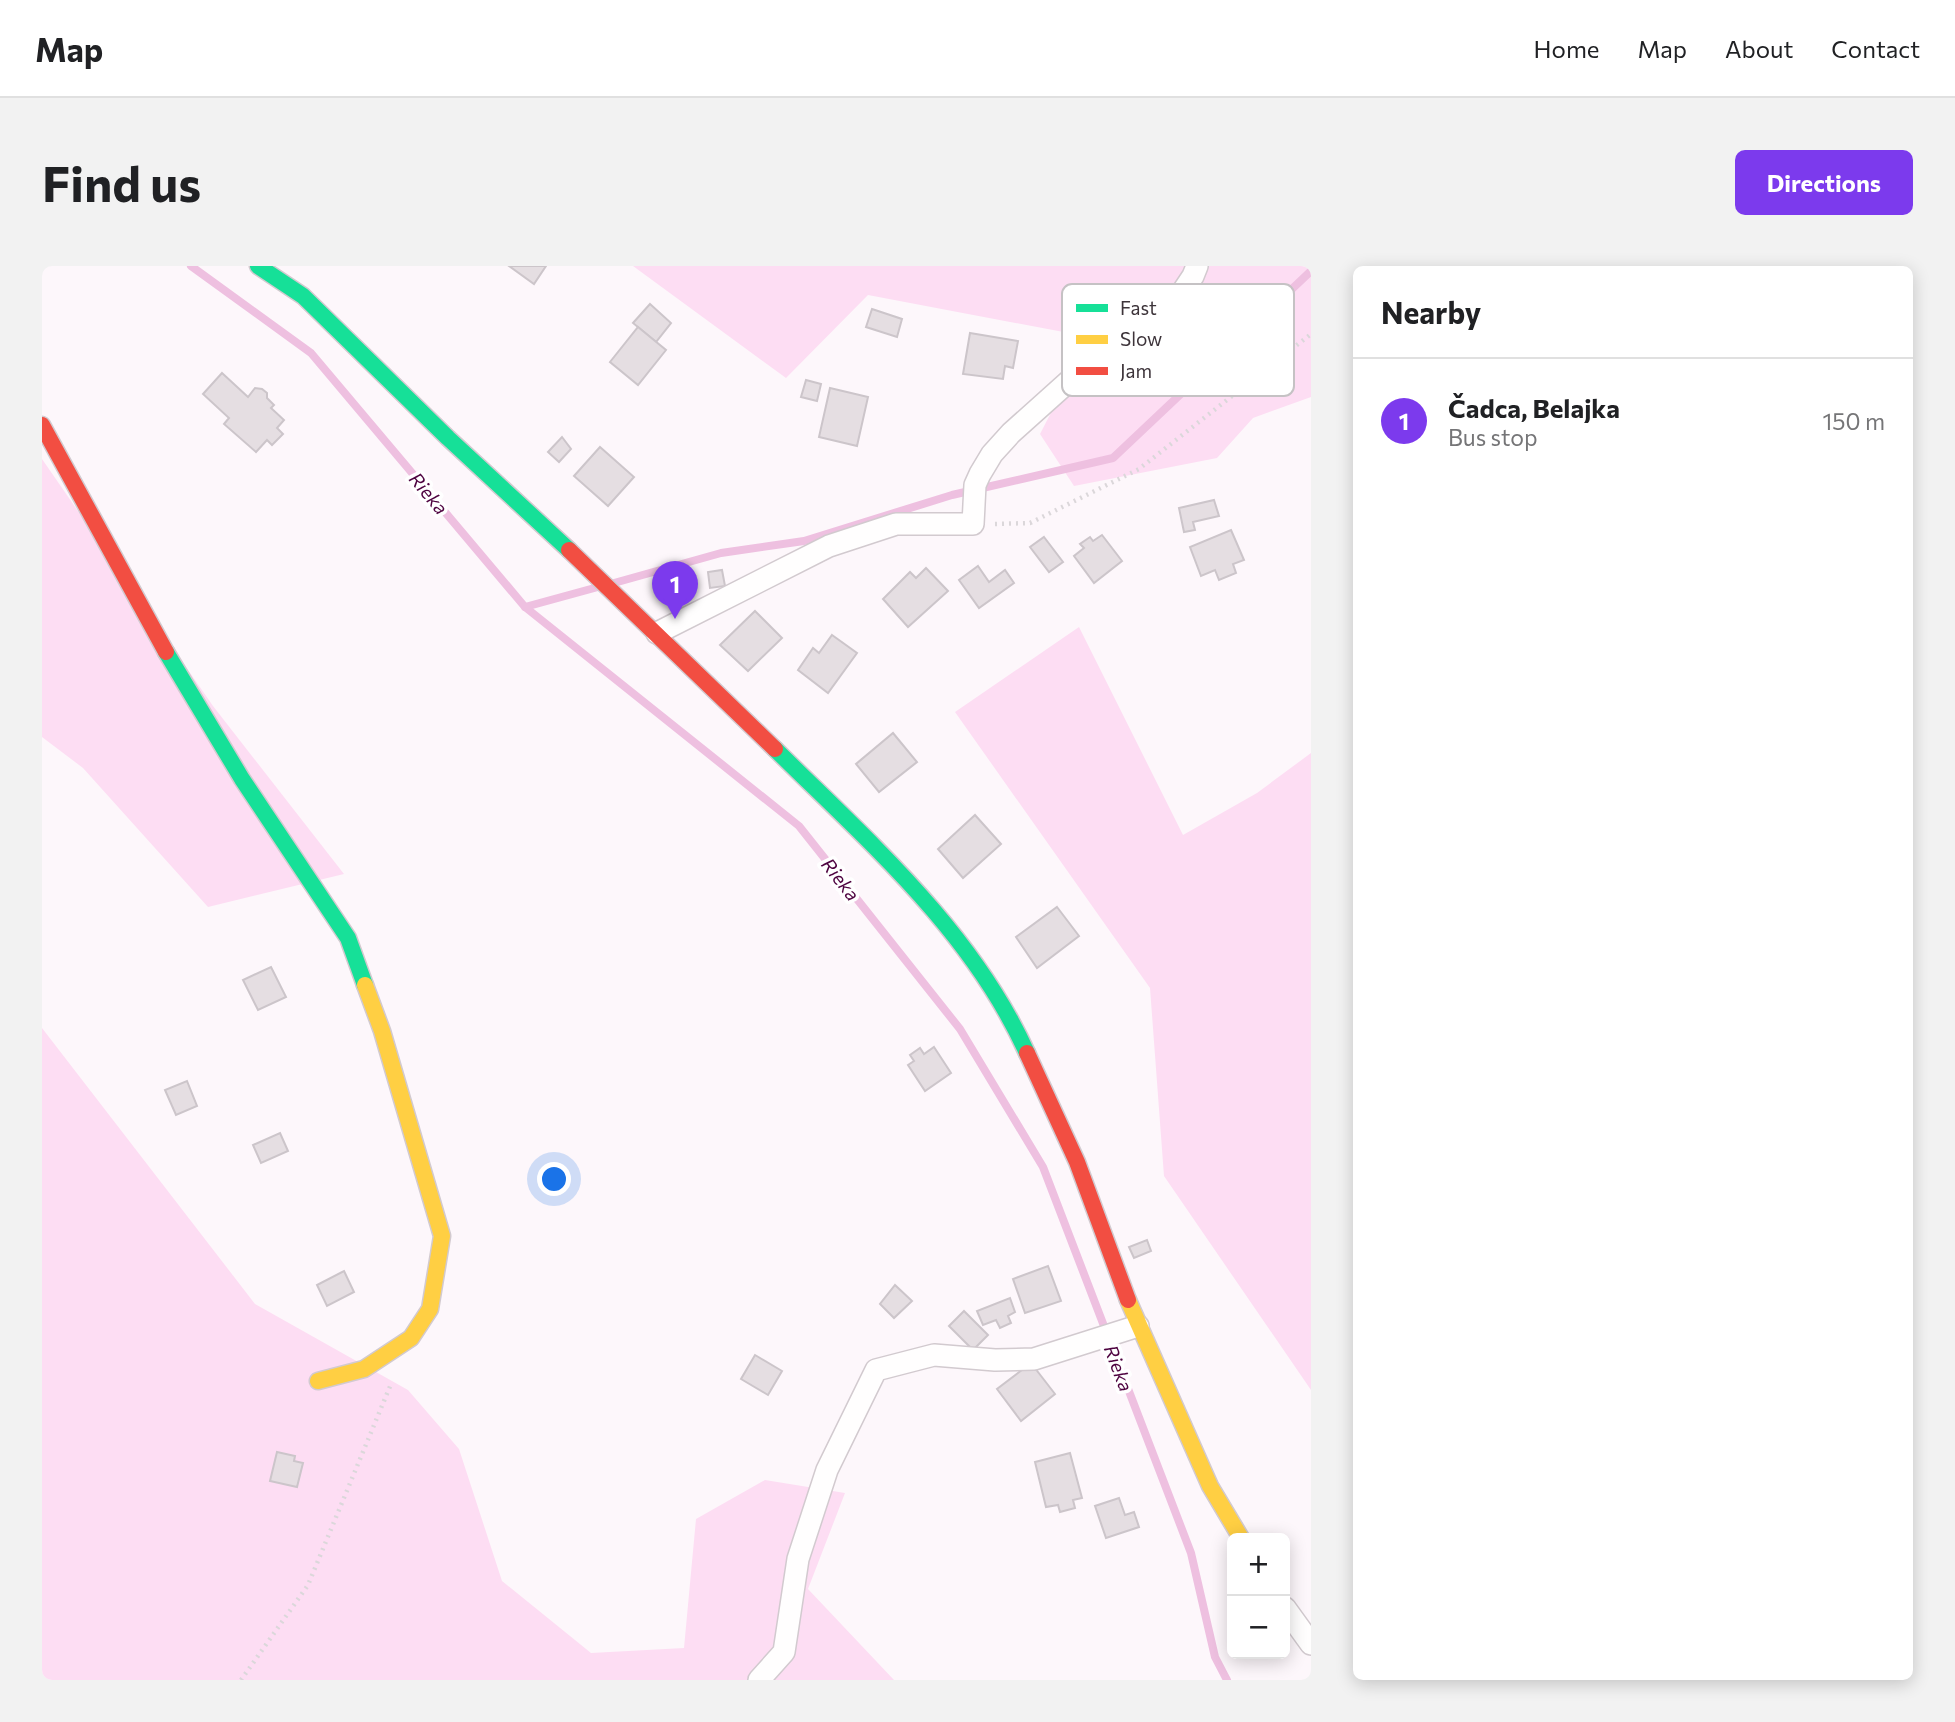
<!DOCTYPE html>
<html lang="en">
<head>
<meta charset="utf-8">
<style>
  body { margin:0; font-family:Commissioner,sans-serif; background:#f2f2f2; color:#202124 }
  .controls { position:absolute; right:21px; bottom:21px; display:grid; overflow:hidden; border-radius:10px; box-shadow:0 4px 18px #0003 }
  .controls button { width:63px; height:63px; display:grid; place-items:center; padding:0; border:0; border-bottom:2px solid #e0e0e0; background:#fff; color:#202124; font:35px sans-serif }
  .you { position:absolute; left:513px; top:914px; width:24px; height:24px; margin:-18px; border:5px solid #fff; border-radius:50%; background:#1a73e8; box-shadow:0 0 0 10px #1a73e833 }
  .badge { display:grid; place-items:center; width:46px; height:46px; border-radius:50%; background:#7c3aed; color:#fff; font-size:23px; font-weight:700 }
  .pin { position:absolute; translate:-50% -58px; filter:drop-shadow(0 2px 4px #0008) }
  .pin::after { content:''; position:absolute; top:37px; width:24px; height:21px; background:inherit; clip-path:polygon(0 0,100% 0,50% 100%) }
  .list { margin:0; padding:0; list-style:none }
  h2 { display:flex; justify-content:space-between; align-items:center; height:91px; margin:0; padding:0 28px; font-size:30px }
  h2 small { font-size:23px; font-weight:400; color:#757577 }
  .list li { display:grid; grid-template-columns:46px 1fr auto; gap:21px; align-items:center; box-sizing:border-box; height:126px; padding:0 28px; border-top:2px solid #e0e0e0 }
  .list b { display:block; font-size:26px; white-space:nowrap }
  .list p { margin:0; font-size:23px; white-space:nowrap; color:#757577 }
  .list em { font-size:23px; font-style:normal; color:#757577 }
  .map { position:relative; flex:none; width:1269px; height:1414px; overflow:hidden; border-radius:10px }
  header { display:flex; align-items:center; gap:42px; box-sizing:border-box; height:98px; padding:0 35px; background:#fff; border-bottom:2px solid #e0e0e0 }
  header strong { font-size:33px }
  nav { display:flex; gap:38px; margin-inline-start:auto; font-size:24px }
  .intro { display:flex; align-items:center; justify-content:space-between; box-sizing:border-box; height:168px; padding:0 42px }
  h1 { margin:0; font-size:49px }
  .button { padding:18px 32px; border-radius:10px; background:#7c3aed; color:#fff; font-size:24px; font-weight:700 }
  main { display:flex; gap:42px; padding:0 42px }
  aside { flex:1; background:#fff; border-radius:10px; box-shadow:0 4px 18px #0003 }
  .map>svg:first-child { display:block }
  .green { fill:#fdddf3 }
  .lines { fill:none; stroke-linecap:round; stroke-linejoin:round }
  .stream { stroke:#eec0e0; stroke-width:8 }
  .building { fill:#e5dee2; stroke:#ccc5ca; stroke-width:2 }
  .street-casing { stroke:#d2cacf; stroke-width:24 }
  .fast-casing { stroke:#d2cacf; stroke-width:19 }
  .slow-casing { stroke:#d2cacf; stroke-width:19 }
  .jam-casing { stroke:#d2cacf; stroke-width:19 }
  .path { stroke:#dbd7da; stroke-width:4.5; stroke-dasharray:2 5; stroke-linecap:butt }
  .street { stroke:#fffefe; stroke-width:21 }
  .fast { stroke:#16e098; stroke-width:16 }
  .slow { stroke:#ffcf43; stroke-width:16 }
  .jam { stroke:#f24e42; stroke-width:16 }
  .labels { text-anchor:middle; dominant-baseline:central; stroke-width:7; stroke-linejoin:round; paint-order:stroke }
  .water-label { font-size:19px; font-style:italic; fill:#4e0340; stroke:#fff }
  .key { fill:#fff; stroke:#c5c2c4; stroke-width:2 }
  .key-label { font-size:19px; fill:#3d343a }
</style>
</head>
<body>
<header>
<strong>Map</strong>
<nav><a>Home</a><a>Map</a><a>About</a><a>Contact</a></nav>
</header>
<div class="intro"><h1>Find us</h1><a class="button">Directions</a></div>
<main>
<div class="map">
<svg width="1269" height="1414" viewBox="0 0 1269 1414">
  <rect width="100%" height="100%" fill="#fdf7fb"/>
  <!-- green -->
  <g class="green">
    <path d="M591 0H1269V131L1211 152 1175 192 1032 220 998 168 1048 71 826 29 744 112Z"/>
    <path d="M0 193 171 440 302 608 166 641 41 502 0 471Z"/>
    <path d="M1037 361 1141 569 1215 527 1269 487V1124L1122 910 1108 722 913 446Z"/>
    <path d="M0 762 213 1038 366 1124 417 1183 460 1315 549 1387 642 1382 654 1253 723 1214 803 1227 766 1323 852 1414H0Z"/>
  </g>
  <g class="lines">
    <!-- stream -->
    <g class="stream">
      <path d="M149 0 269 87 483 341 757 560 918 763 1001 901 1149 1287 1173 1391 1185 1414"/>
      <path d="M572 317 679 287 762 275 910 229 1071 192 1269 5"/>
      <path d="M483 341 556 321"/>
    </g>
  </g>
  <!-- building -->
  <g class="building">
    <path d="M467 0H504L492 18Z"/>
    <path d="M608 38 629 57 614 76 591 57Z"/>
    <path d="M830 43 860 53 855 71 824 61Z"/>
    <path d="M596 61 624 84 596 119 568 96Z"/>
    <path d="M928 67 976 75 971 102 963 100 961 113 921 108Z"/>
    <path d="M180 107 206 131 213 122 220 123 225 127V132L232 139 229 142 242 154 235 162 241 168 230 179 225 174 214 186 182 158 187 152 161 128Z"/>
    <path d="M764 114 779 118 775 135 759 131Z"/>
    <path d="M788 122 826 131 815 180 777 171Z"/>
    <path d="M520 171 529 183 517 196 506 186Z"/>
    <path d="M558 181 592 211 566 240 532 210Z"/>
    <path d="M1172 234 1177 250 1151 256 1153 264 1142 266 1137 242Z"/>
    <path d="M1189 264 1202 294 1191 298 1194 307 1177 314 1173 304 1159 310 1148 281Z"/>
    <path d="M1060 269 1080 295 1052 317 1032 290 1042 282 1038 278 1048 271 1051 275Z"/>
    <path d="M1002 271 1021 296 1007 306 988 281Z"/>
    <path d="M936 300 947 316 963 304 972 317 937 342 917 314Z"/>
    <path d="M884 302 906 325 866 361 841 333 868 306 874 312Z"/>
    <path d="M680 304 683 320 668 322 666 306Z"/>
    <path d="M713 345 740 372 706 405 678 379Z"/>
    <path d="M790 369 815 387 786 427 756 404 771 382 777 387Z"/>
    <path d="M851 467 875 496 837 526 814 498Z"/>
    <path d="M933 549 959 578 921 612 896 583Z"/>
    <path d="M1015 641 1037 670 995 702 974 671Z"/>
    <path d="M229 701 244 731 216 744 201 714Z"/>
    <path d="M892 781 909 807 883 825 866 799 872 795 868 789 878 782 882 788Z"/>
    <path d="M145 815 155 840 134 849 123 824Z"/>
    <path d="M238 867 246 885 219 897 211 879Z"/>
    <path d="M1105 974 1109 985 1092 992 1087 981Z"/>
    <path d="M1006 1000 1019 1035 983 1047 971 1013Z"/>
    <path d="M302 1005 312 1026 285 1040 275 1019Z"/>
    <path d="M853 1019 870 1035 852 1052 838 1038Z"/>
    <path d="M968 1032 973 1046 966 1050 969 1057 958 1062 954 1054 941 1059 935 1045Z"/>
    <path d="M922 1045 946 1069 931 1084 907 1060Z"/>
    <path d="M713 1089 740 1105 726 1129 699 1113Z"/>
    <path d="M989 1097 1013 1128 979 1155 955 1123Z"/>
    <path d="M235 1186 253 1190 252 1195 261 1197 255 1221 228 1215Z"/>
    <path d="M1028 1187 1040 1232 1031 1234 1033 1242 1018 1246 1016 1239 1004 1241 993 1196Z"/>
    <path d="M1077 1232 1083 1249 1092 1246 1097 1261 1064 1272 1053 1240Z"/>
  </g>
  <g class="lines">
    <!-- street casing -->
    <g class="street-casing">
      <g id="street">
        <path d="M615 367 787 280 854 258H931L933 219 938 208 950 188 969 167 1046 98 1141 25 1151 10 1155 0"/>
        <path d="M1243 1342 1269 1378"/>
        <path d="M717 1414 742 1386 756 1293 785 1204 834 1104 892 1089 953 1094 992 1093 1096 1060"/>
      </g>
    </g>
    <!-- fast casing -->
    <g class="fast-casing">
      <g id="fast">
        <path d="M216 0 261 30 406 172 527 284"/>
        <path d="M124 386 200 513 306 672 323 719"/>
        <path d="M733 483C827 576 930 665 985 787"/>
      </g>
    </g>
    <!-- slow casing -->
    <g class="slow-casing">
      <g id="slow">
        <path d="M1086 1034 1168 1220 1199 1272"/>
        <path d="M276 1115 322 1103 369 1072 388 1043 400 970 340 765 323 719"/>
      </g>
    </g>
    <!-- jam casing -->
    <g class="jam-casing">
      <g id="jam">
        <path d="M0 159 124 386"/>
        <path d="M527 284 733 483"/>
        <path d="M985 787 1035 896 1086 1034"/>
      </g>
    </g>
    <!-- path -->
    <g class="path">
      <path d="M953 258 988 257 1097 203 1269 68"/>
      <path d="M199 1414 266 1319 349 1118"/>
    </g>
    <!-- street -->
    <use href="#street" class="street"/>
    <!-- fast -->
    <use href="#fast" class="fast"/>
    <!-- slow -->
    <use href="#slow" class="slow"/>
    <!-- jam -->
    <use href="#jam" class="jam"/>
  </g>
  <g class="labels">
    <!-- water labels -->
    <g class="water-label">
      <text transform="translate(387 227) rotate(50)">Rieka</text>
      <text transform="translate(799 613) rotate(52)">Rieka</text>
      <text transform="translate(1077 1102) rotate(69)">Rieka</text>
    </g>
  </g>
  <!-- legend -->
  <rect x="1020" y="18" width="232" height="112" rx="10" class="key"/>
  <rect x="1034" y="38" width="32" height="8" fill="#16e098"/>
  <rect x="1034" y="69" width="32" height="9" fill="#ffcf43"/>
  <rect x="1034" y="101" width="32" height="8" fill="#f24e42"/>
  <g class="key-label">
    <text x="1078" y="49">Fast</text>
    <text x="1078" y="80">Slow</text>
    <text x="1078" y="112">Jam</text>
  </g>
</svg>
<div class="controls">
<button>+</button>
<button>−</button>
</div>
<div class="you"></div>
<div class="pin badge" style="left:633px;top:353px">1</div>
</div>
<aside>
<h2>Nearby<small></small></h2>
<ul class="list">
<li><span class="badge">1</span><div><b>Čadca, Belajka</b><p>Bus stop</p></div><em>150 m</em></li>
</ul>
</aside>
</main>
</body>
</html>
